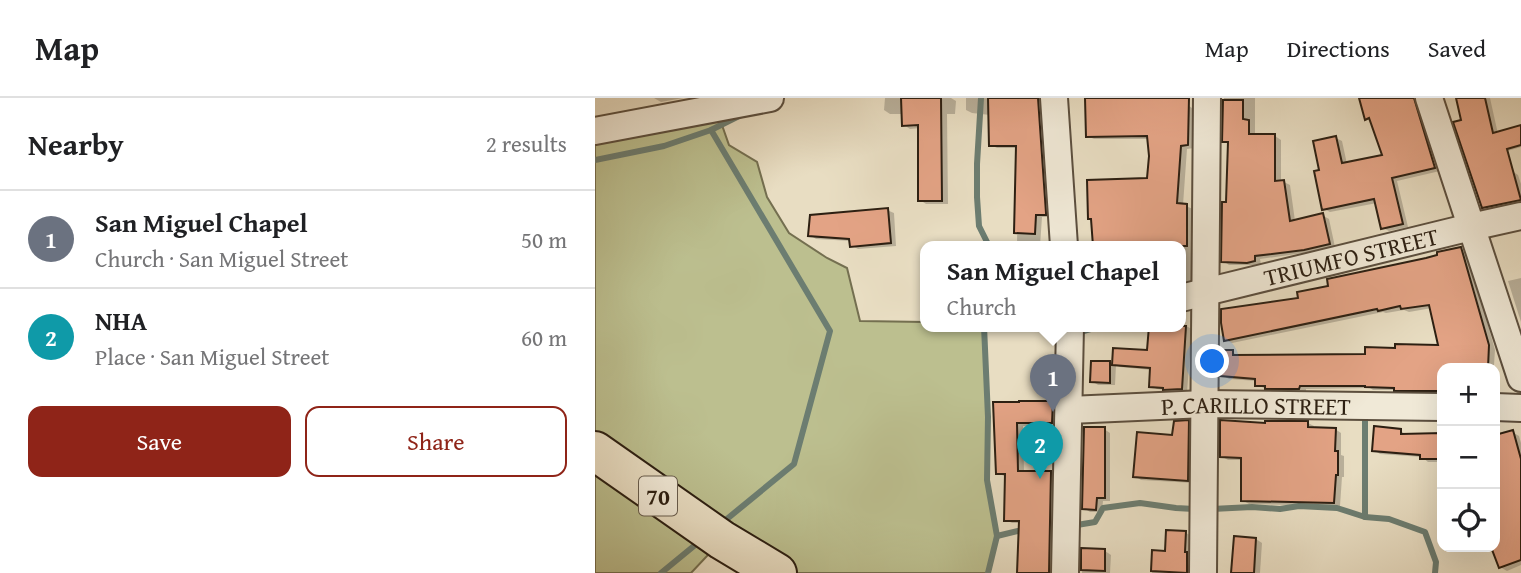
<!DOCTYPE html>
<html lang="en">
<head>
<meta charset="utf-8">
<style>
  body { margin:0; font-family:"Gentium Book Plus",serif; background:#f6f6f6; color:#202124 }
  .controls { position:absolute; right:21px; bottom:21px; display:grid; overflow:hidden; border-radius:14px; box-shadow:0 7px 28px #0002 }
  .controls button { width:63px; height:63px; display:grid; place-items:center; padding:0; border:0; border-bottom:2px solid #e0e0e0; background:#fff; color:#202124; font:35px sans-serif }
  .you { position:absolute; left:618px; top:264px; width:24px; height:24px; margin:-18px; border:5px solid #fff; border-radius:50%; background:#1a73e8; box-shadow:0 0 0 10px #1a73e833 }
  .badge { display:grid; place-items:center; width:46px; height:46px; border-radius:50%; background:#8f2418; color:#fff; font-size:23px; font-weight:700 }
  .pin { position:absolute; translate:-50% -58px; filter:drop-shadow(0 2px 4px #0008) }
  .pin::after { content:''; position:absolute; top:37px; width:24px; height:21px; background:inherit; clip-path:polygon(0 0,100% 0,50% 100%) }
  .popup { position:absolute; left:325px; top:143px; width:266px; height:91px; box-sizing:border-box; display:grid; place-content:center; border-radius:14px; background:#fff; filter:drop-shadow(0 2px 5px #0005); font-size:23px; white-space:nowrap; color:#757577 }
  .popup b { font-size:26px; color:#202124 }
  .popup::after { content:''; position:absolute; left:50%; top:100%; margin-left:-14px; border:14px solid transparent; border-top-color:#fff }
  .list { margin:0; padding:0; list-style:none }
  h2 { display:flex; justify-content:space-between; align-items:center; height:91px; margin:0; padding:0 28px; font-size:30px }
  h2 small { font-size:23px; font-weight:400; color:#757577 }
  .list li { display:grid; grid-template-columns:46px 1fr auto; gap:21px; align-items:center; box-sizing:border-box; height:98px; padding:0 28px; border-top:2px solid #e0e0e0 }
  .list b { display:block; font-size:26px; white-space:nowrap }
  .list p { margin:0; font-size:23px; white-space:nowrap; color:#757577 }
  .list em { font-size:23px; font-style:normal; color:#757577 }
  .actions { display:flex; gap:14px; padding:21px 28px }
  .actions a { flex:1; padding:16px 0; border:2px solid #8f2418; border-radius:14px; text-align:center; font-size:24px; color:#8f2418 }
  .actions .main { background:#8f2418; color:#fff }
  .icon { flex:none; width:38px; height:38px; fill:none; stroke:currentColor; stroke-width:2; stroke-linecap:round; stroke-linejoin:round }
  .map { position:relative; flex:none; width:926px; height:475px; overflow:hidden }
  header { display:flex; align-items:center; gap:42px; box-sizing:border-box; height:98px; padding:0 35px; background:#fff; border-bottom:2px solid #e0e0e0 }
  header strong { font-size:33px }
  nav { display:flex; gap:38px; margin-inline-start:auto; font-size:24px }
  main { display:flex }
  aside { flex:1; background:#fff }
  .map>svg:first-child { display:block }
  .green { fill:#bcbf8f; stroke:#746f50; stroke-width:2 }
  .shadow { fill:#0003 }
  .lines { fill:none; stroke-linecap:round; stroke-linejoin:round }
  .stream { stroke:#6c7d71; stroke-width:6 }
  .building { fill:#e3a385; stroke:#2c1f12; stroke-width:2 }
  .minor-casing { stroke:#5b4e3e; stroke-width:30 }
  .trunk-casing { stroke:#2c1f12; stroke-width:42 }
  .minor { stroke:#f0e9d7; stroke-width:26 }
  .trunk { stroke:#e8ddc2; stroke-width:38 }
  .labels { text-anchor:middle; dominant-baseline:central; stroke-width:7; stroke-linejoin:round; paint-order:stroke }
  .shield { fill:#f0e9d7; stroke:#675c4d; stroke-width:2 }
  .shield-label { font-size:23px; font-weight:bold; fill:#2c1f12 }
  .street-label { font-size:24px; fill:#2c1f12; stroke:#f0e9d7 }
</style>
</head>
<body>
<header>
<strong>Map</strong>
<nav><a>Map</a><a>Directions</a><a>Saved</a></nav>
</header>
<main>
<aside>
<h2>Nearby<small>2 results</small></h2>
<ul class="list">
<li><span class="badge" style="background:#6b7280">1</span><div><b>San Miguel Chapel</b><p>Church · San Miguel Street</p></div><em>50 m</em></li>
<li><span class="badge" style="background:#0f9aa8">2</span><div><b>NHA</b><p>Place · San Miguel Street</p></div><em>60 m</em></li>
</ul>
<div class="actions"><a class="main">Save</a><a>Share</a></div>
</aside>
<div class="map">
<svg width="926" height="475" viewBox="0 0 926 475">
  <rect width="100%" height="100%" fill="#e8ddc2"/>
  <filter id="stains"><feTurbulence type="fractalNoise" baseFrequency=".00286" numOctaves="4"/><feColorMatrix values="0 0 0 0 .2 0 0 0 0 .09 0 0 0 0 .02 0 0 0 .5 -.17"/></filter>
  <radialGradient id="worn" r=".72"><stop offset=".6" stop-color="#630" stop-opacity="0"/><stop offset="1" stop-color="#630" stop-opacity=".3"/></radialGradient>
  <!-- green -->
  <path class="green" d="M121 10 134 47 162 64 172 99 194 135 232 160 252 170 265 223 330 224V228H389L393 319 392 382 402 438 393 475H182L127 442 96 475H0V33Z"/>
  <!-- shadow -->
  <g class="shadow">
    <path d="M59 0H88L66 4Z"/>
    <path d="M290 0H356L361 3 360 16H352L353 106H331L325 102V30L315 31 309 27V16H295L289 12Z"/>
    <path d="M371 0H451L456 119H447L445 148H422L423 50H402L396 47 395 17 377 15 371 12Z"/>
    <path d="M491 0H543L554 41H499L492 38Z"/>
    <path d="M629 0H660V38H680L686 42V84H689L695 87 700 123 727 117 734 121 740 149 716 154 665 161 666 166 659 167H634L628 163 633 105 635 47 629 43Z"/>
    <path d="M766 0H822L845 73 802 83 813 129 794 133 788 130 782 105 735 114 729 111 726 73 741 40 747 43 752 66 789 59 777 24 771 20Z"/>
    <path d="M863 0H895L903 36 926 29V49L878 63Z"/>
    <path d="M594 8 600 12 599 50 592 51 588 107 598 111V186L586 190V148L554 82 564 10Z"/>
    <path d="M917 73 923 77 926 86V106L895 113 888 109Z"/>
    <path d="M292 112 299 115 301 148 263 151 257 148 256 143 221 141 215 137Z"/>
    <path d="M866 151 873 155 900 252 899 267 890 270H847V296L807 295 802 292H778L775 290 711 291V294H679L662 287V283L634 281 627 277 637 254 644 258H772L845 249 837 210 814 214 809 212 791 215 788 214 637 245 630 242 705 201 736 190Z"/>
    <path d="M926 180V224L913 183Z"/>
    <path d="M586 227 591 228 597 231 592 294H576L571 292 562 291 556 288 557 272 525 269 521 267 520 287H503L497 283 515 265 519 268 520 251 554 254Z"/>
    <path d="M441 228H467L465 235 447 234 441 230Z"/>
    <path d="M400 305H457L463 308V327L428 328 429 374H456L462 378 460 475H424L425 425H417L411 422V379L403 375Z"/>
    <path d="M593 324 599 328V385L546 382 540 378Z"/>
    <path d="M713 325 719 328V331H740L746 335V357L749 358V379H747L745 408 654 406 647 402 648 362H633L626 358 671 326Z"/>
    <path d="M509 331 515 335V403H508L507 414H495L489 410Z"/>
    <path d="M805 332 812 338 847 337V364H833L827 359 785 356 779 352Z"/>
    <path d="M917 334 924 338 926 345V467L912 473 905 469 898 449H900L901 400 900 339Z"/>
    <path d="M591 435 597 438 598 475H557L558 454 571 455Z"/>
    <path d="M640 440 661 441 667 445 665 475H638Z"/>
    <path d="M488 452 510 453 516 457 515 475H487Z"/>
  </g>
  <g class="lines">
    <!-- stream -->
    <g class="stream">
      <path d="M386 0 382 66V99L384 128 394 148"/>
      <path d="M116 32 235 233 199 366 127 425"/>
      <path d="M0 62 69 48 116 32 148 16"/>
      <path d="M389 228 393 319 392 382 402 438 393 475"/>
      <path d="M484 236 485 234 506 228"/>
      <path d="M617 411 657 409 685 411 704 408 742 410 770 419 794 421 830 434 841 464 840 475"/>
      <path d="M770 419V318H772"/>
      <path d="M482 427 500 424 508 410 545 405 581 410 599 411"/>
      <path d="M402 438 423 433 432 432"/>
      <path d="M66 475 105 443"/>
    </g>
  </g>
  <!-- building -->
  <g class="building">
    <path d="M306 0H346L347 103H323V27L307 28Z"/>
    <path d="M393 0H443L451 115V117H441L440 136 419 135 421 48H394Z"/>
    <path d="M490 0H594L593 47 586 48 582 105 592 106V148H498L496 121H493L492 82 552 80 554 58 552 38 491 39Z"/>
    <path d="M764 0H819L840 70 797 80 808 126 786 131 779 101 727 112 719 73 724 72 718 43 741 38 747 65 787 57 774 20 770 22Z"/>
    <path d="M861 0H890L898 35 926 27V47L912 51 926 102 887 110 858 24 866 22Z"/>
    <path d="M628 2H648V21L654 22V36H680V83L689 82 695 123 728 115 735 146 709 152 660 158V163L652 165 626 164 627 104H631L633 44H627Z"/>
    <path d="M293 110 296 145 255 149 254 141 213 138 215 117Z"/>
    <path d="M866 149 894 247 893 270H847V293H799V290L770 289V288H705L704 291H670V288H660V281L625 278 626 252H638V257L770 256V249L800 250V246L843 247 834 207 806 211 805 208 783 213 782 211 629 243 626 225V211L703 200 702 194 733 188 732 181 831 160 842 157V154Z"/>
    <path d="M554 228H591L587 291 568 292V290L554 289 555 270 517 267 518 250 552 252Z"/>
    <path d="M496 263H515V285L495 284Z"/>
    <path d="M424 303H458L457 325H422L423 373H456L454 475H422L424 423H409L410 376H401L398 304H424Z"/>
    <path d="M594 322 593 383 538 379 542 334 577 337 579 323Z"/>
    <path d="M625 322 670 325V323H713V329L741 330 740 353H743V377H741L739 405 646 403V360L625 359Z"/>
    <path d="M779 328 806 331V336L847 335V361H825V357L777 353Z"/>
    <path d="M489 329H510V400H502L501 412 487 411Z"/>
    <path d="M918 332 926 361V462L904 470 896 449H900V337Z"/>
    <path d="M571 432 591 433 590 454H592V475L556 473 557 452 570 453Z"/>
    <path d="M639 438 661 440 659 475H636Z"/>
    <path d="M486 450 510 451V473L486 472Z"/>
  </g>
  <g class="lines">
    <!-- minor casing -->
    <g class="minor-casing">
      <g id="minor">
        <path d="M459 0 469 148"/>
        <path d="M834 0 926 280"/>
        <path d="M0 33 175 0"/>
        <path id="s1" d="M586 200 876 129 926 118"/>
        <path d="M900 309 926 310"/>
        <path id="s2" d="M474 312 610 306 847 309"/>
        <path d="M470 475 475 228"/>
        <path d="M608 475 612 0"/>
      </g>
    </g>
    <!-- trunk casing -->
    <g class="trunk-casing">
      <path id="trunk" d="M0 353 127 442 182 475"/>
    </g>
    <!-- minor -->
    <use href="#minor" class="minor"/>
    <!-- trunk -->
    <use href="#trunk" class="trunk"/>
  </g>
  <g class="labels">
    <!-- shield labels -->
    <rect class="shield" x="44" y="378.5" width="38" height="39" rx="5"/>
    <g class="shield-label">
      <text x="63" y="398">70</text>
    </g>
    <!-- street labels -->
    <g class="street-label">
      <text stroke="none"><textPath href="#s1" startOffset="175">TRIUMFO STREET</textPath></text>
      <text stroke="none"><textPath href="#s2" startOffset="187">P. CARILLO STREET</textPath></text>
    </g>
  </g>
  <rect width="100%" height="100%" filter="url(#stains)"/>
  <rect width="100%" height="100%" fill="url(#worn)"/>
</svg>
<div class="controls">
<button>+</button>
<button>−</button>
<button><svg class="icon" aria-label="locate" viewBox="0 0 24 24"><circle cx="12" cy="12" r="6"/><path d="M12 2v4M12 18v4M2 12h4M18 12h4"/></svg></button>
</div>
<div class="you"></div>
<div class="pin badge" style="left:458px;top:314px;background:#6b7280">1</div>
<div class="popup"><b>San Miguel Chapel</b>Church</div>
<div class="pin badge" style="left:445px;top:381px;background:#0f9aa8">2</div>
</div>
</main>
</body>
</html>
